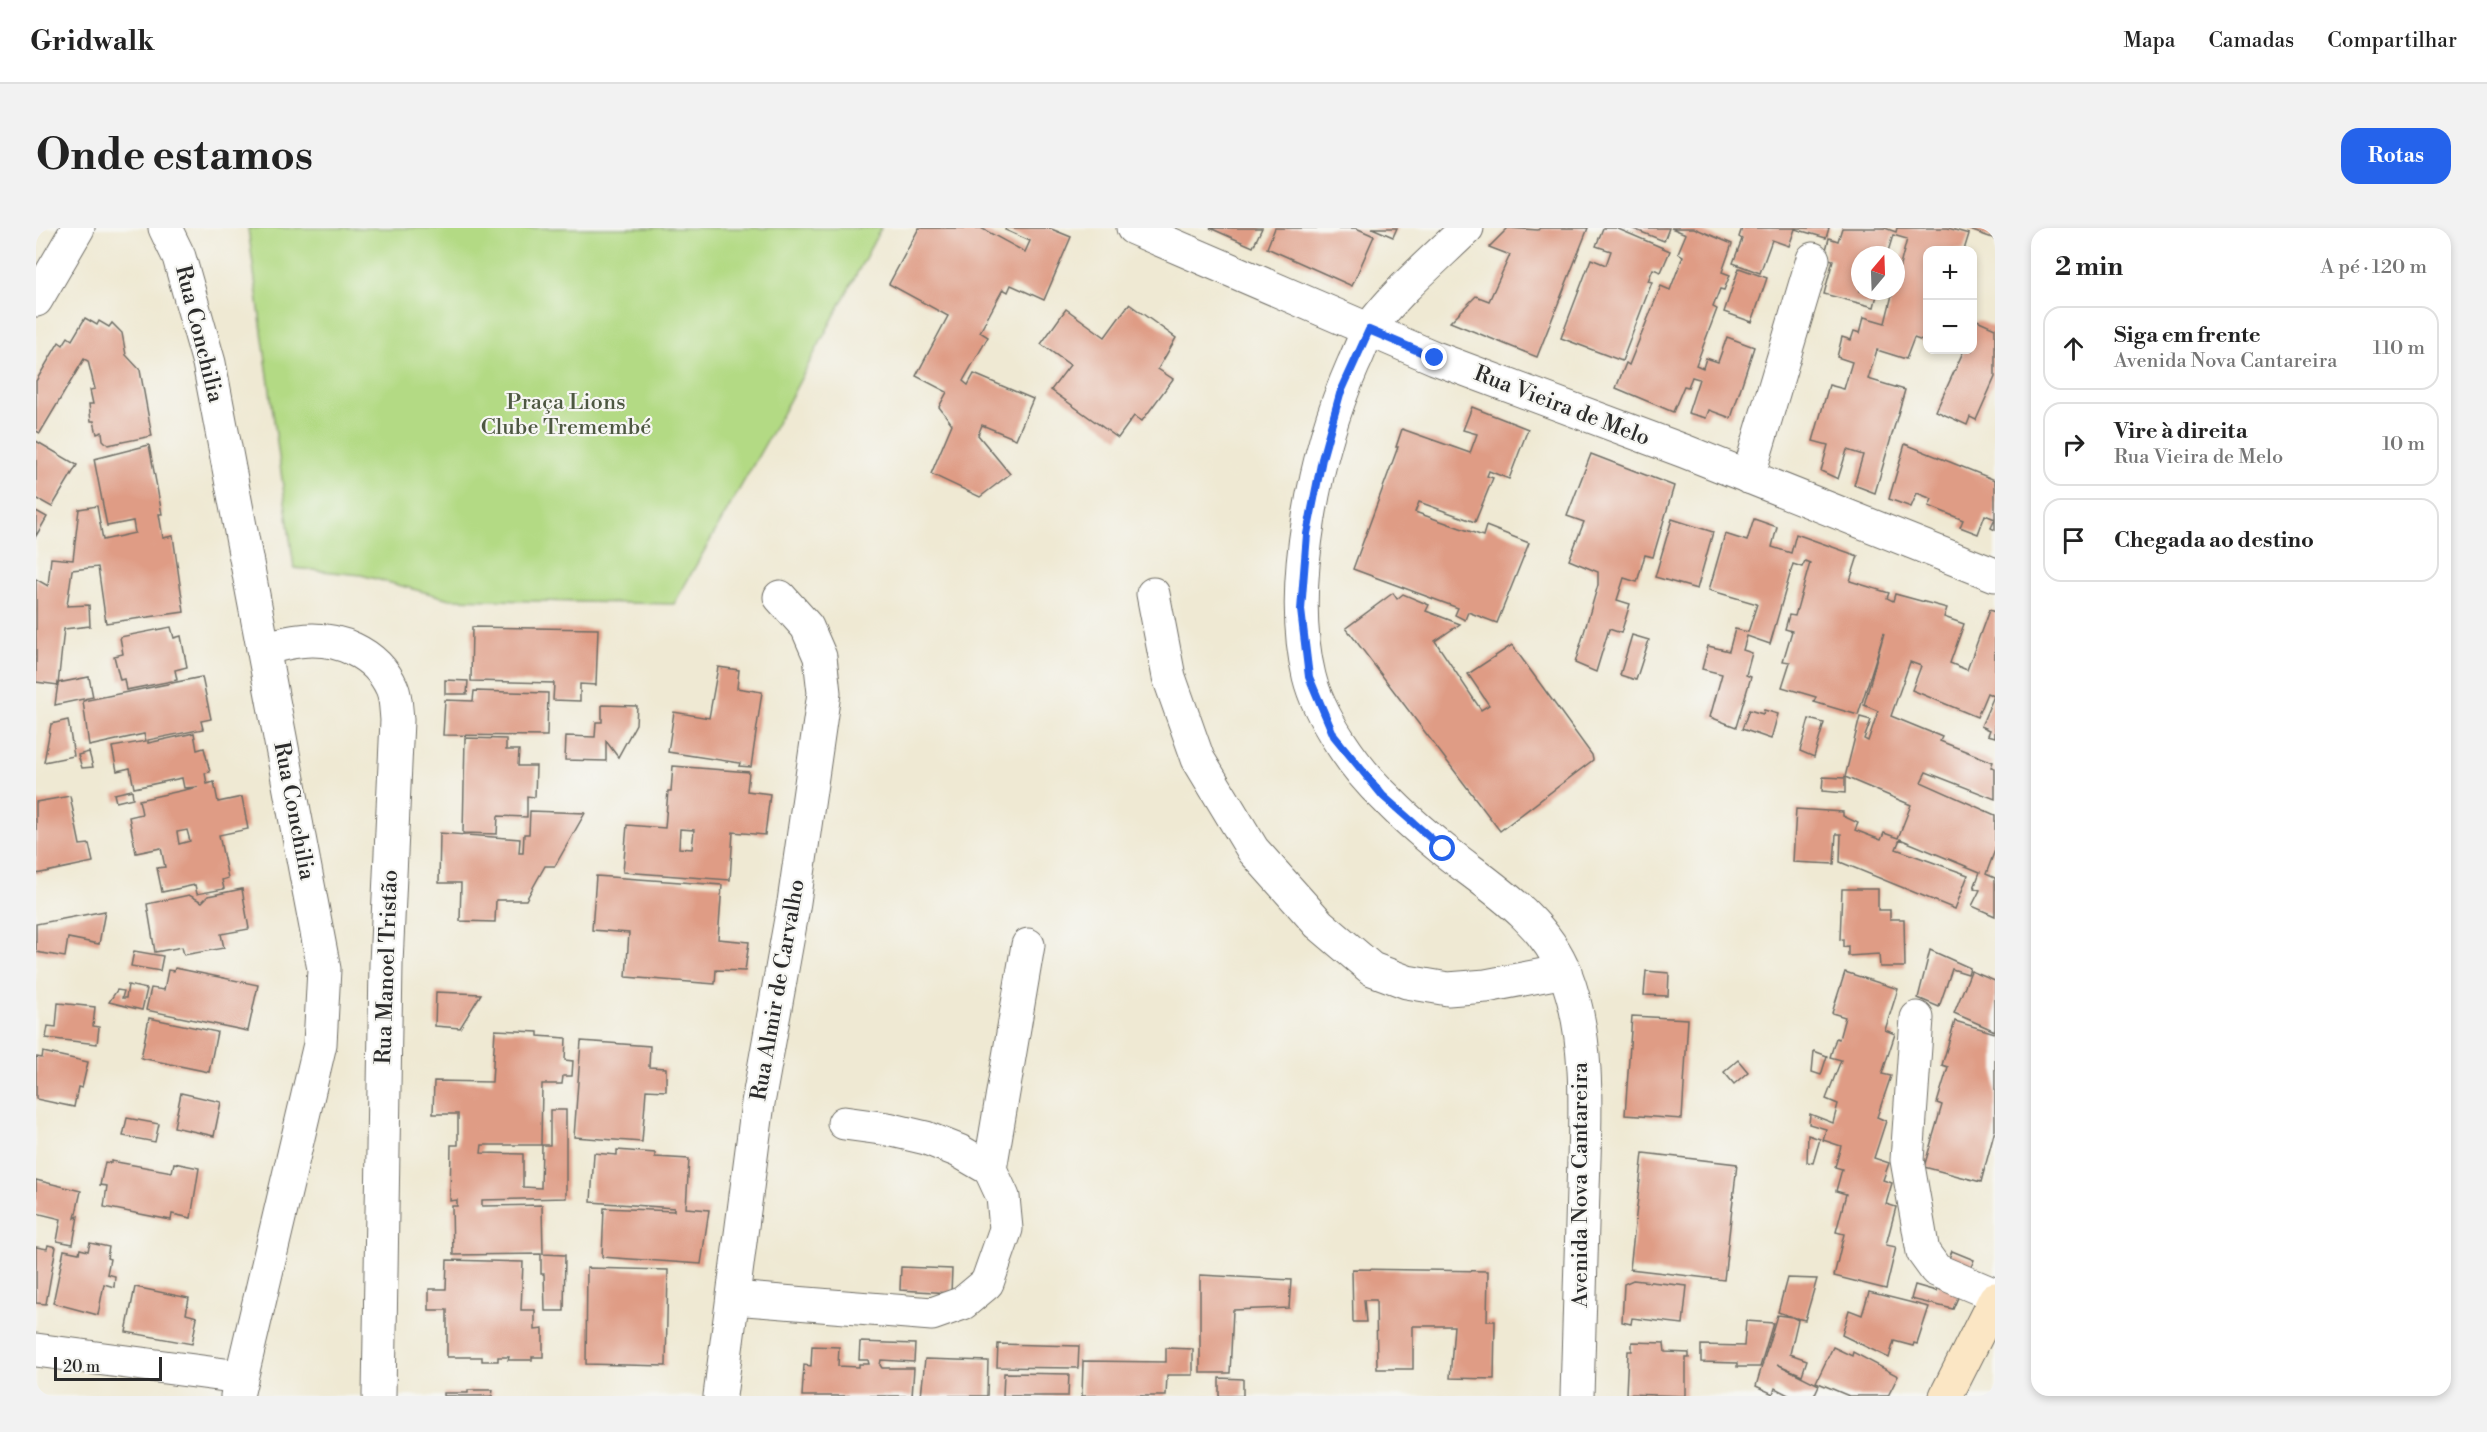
<!DOCTYPE html>
<html lang="pt">
<head>
<meta charset="utf-8">
<style>
  body { margin:0; font-family:"Libre Bodoni",serif; background:#f2f2f2; color:#222 }
  .controls { position:absolute; right:18px; top:18px; display:grid; overflow:hidden; border-radius:12px; box-shadow:0 3px 9px #0003 }
  .controls button { width:54px; height:54px; display:grid; place-items:center; padding:0; border:0; border-bottom:2px solid #e0e0e0; background:#fff; color:#222; font:30px sans-serif }
  .compass { position:absolute; left:1815px; top:18px; width:54px; height:54px; border-radius:50%; background:#fff; box-shadow:0 3px 9px #0003; rotate:19deg }
  .scale { position:absolute; left:18px; bottom:15px; width:108px; box-sizing:border-box; padding-left:6px; border:3px solid #2b2b2b; border-top:0; font-size:16px; line-height:21px; white-space:nowrap; color:#2b2b2b; -webkit-text-stroke:4px #f6f6f2; paint-order:stroke }
  .stop { position:absolute; width:18px; height:18px; margin:-14px; border:4px solid #2563eb; border-radius:50%; background:#fff }
  .stop.end { background:#2563eb; border-color:#fff; box-shadow:0 2px 6px #0008 }
  .list { margin:0; padding:0; list-style:none }
  h2 { display:flex; justify-content:space-between; align-items:center; height:78px; margin:0; padding:0 24px; font-size:26px }
  h2 small { font-size:20px; font-weight:400; color:#767676 }
  .list li { display:grid; grid-template-columns:39px 1fr auto; gap:18px; align-items:center; box-sizing:border-box; height:84px; margin:0 12px 12px; padding:0 12px; border:2px solid #e0e0e0; border-radius:18px }
  .list b { display:block; font-size:22px; white-space:nowrap }
  .list p { margin:0; font-size:20px; white-space:nowrap; color:#767676 }
  .list em { font-size:20px; font-style:normal; color:#767676 }
  .icon { flex:none; width:33px; height:33px; fill:none; stroke:currentColor; stroke-width:2; stroke-linecap:round; stroke-linejoin:round }
  .map { position:relative; flex:none; width:1959px; height:1168px; overflow:hidden; border-radius:18px }
  header { display:flex; align-items:center; gap:36px; box-sizing:border-box; height:84px; padding:0 30px; background:#fff; border-bottom:2px solid #e0e0e0 }
  header strong { font-size:28px }
  nav { display:flex; gap:33px; margin-inline-start:auto; font-size:21px }
  .intro { display:flex; align-items:center; justify-content:space-between; box-sizing:border-box; height:144px; padding:0 36px }
  h1 { margin:0; font-size:42px }
  .button { padding:15px 27px; border-radius:18px; background:#2563eb; color:#fff; font-size:21px; font-weight:700 }
  main { display:flex; gap:36px; padding:0 36px }
  aside { flex:1; background:#fff; border-radius:18px; box-shadow:0 3px 9px #0003 }
  .map>svg:first-child { display:block }
  .green { fill:#b3da84; stroke:#6f8258; stroke-width:1.5 }
  .building { fill:#df9c85; fill-rule:evenodd }
  .lines { fill:none; stroke-linecap:round; stroke-linejoin:round }
  .minor-casing { stroke:#706e66; stroke-width:35 }
  .secondary-casing { stroke:#706e66; stroke-width:35 }
  .minor { stroke:#fff; stroke-width:33 }
  .secondary { stroke:#fbe6c4; stroke-width:33 }
  .route { stroke:#2563eb; stroke-width:8 }
  .labels { text-anchor:middle; dominant-baseline:central; stroke-width:4.5; stroke-linejoin:round; paint-order:stroke }
  .street-label { font-size:22px; fill:#2b2b2b; stroke:#f6f6f2 }
  .park-label { font-size:22px; fill:#4d5741; stroke:#f6f6f2 }
</style>
</head>
<body>
<header>
<strong>Gridwalk</strong>
<nav><a>Mapa</a><a>Camadas</a><a>Compartilhar</a></nav>
</header>
<div class="intro"><h1>Onde estamos</h1><a class="button">Rotas</a></div>
<main>
<div class="map">
<svg width="1959" height="1168" viewBox="0 0 1959 1168">
  <rect width="100%" height="100%" fill="#f6f6f2"/>
  <filter id="ink" filterUnits="userSpaceOnUse"><feTurbulence type="fractalNoise" baseFrequency=".0167" numOctaves="2"/><feDisplacementMap in="SourceGraphic" scale="12" xChannelSelector="R" yChannelSelector="G"/><feConvolveMatrix kernelMatrix="1 2 1 2 8 2 1 2 1" color-interpolation-filters="sRGB"/></filter>
  <filter id="wash" filterUnits="userSpaceOnUse"><feTurbulence type="fractalNoise" baseFrequency=".008" numOctaves="4" result="noise"/><feDisplacementMap in="SourceGraphic" scale="24" xChannelSelector="R" yChannelSelector="G"/><feGaussianBlur stdDeviation="1.35" result="paint"/><feColorMatrix in="noise" values="0 0 0 0 0 0 0 0 0 0 0 0 0 0 0 0 0 1.4 0 .05"/><feComposite in="paint" operator="in"/></filter>
  <g filter="url(#wash)">
    <rect width="100%" height="100%" fill="#efe9d3"/>
    <!-- green -->
    <path class="green" d="M212 0H845L745 188 638 376 414 371 325 347 258 340Z"/>
    <g id="blocks">
      <!-- building -->
      <g class="building">
        <path d="M883 0H945L989 24 994 13 969 2 970 0H1013L1035 9 1008 72 975 57 972 64 967 61 944 104 952 109 927 153 932 157 938 146 997 171 980 211 946 197 942 207 974 246 944 269 895 246 916 196 903 179 911 164 880 148 912 88 853 56Z"/>
        <path d="M1174 0H1226L1217 19Z"/>
        <path d="M1239 0H1320L1338 8 1316 58 1231 20Z"/>
        <path d="M1336 0H1361L1357 9Z"/>
        <path d="M1472 0 1502 2 1504 0H1552L1501 129 1414 94 1440 68 1453 73 1474 27 1453 19Z"/>
        <path d="M1567 0H1580L1634 23 1625 44 1617 41 1612 53 1616 54 1586 133 1525 110 1555 31 1570 37 1575 23 1560 18Z"/>
        <path d="M1595 0H1633L1628 13Z"/>
        <path d="M1635 0H1658L1696 16 1686 44 1694 47 1688 62 1684 61 1677 79 1681 81 1660 137 1667 140 1670 130 1682 134 1691 109 1718 119 1695 190 1673 182 1670 190 1652 185 1663 151 1656 149 1652 159 1648 158 1637 184 1580 160 1590 135 1593 137 1625 58 1634 62 1647 28 1642 25 1650 6Z"/>
        <path d="M1706 0H1793L1790 10 1759 1 1753 18 1736 12 1724 45 1697 35 1706 11 1703 9Z"/>
        <path d="M1806 0H1849L1860 4 1861 0H1912L1933 6 1928 22H1892V111L1889 114 1878 110 1870 131 1841 122 1832 151 1869 162 1839 265 1818 257 1827 227 1811 222 1802 251 1785 243 1792 217 1777 213 1793 157 1808 161 1816 134 1801 129 1806 109 1815 112 1818 103 1824 105 1828 89 1849 95 1857 63H1860V53L1871 11 1857 7 1851 27H1824V63H1842L1838 79 1788 66 1797 32 1788 30 1793 10 1802 13Z"/>
        <path d="M1935 0H1959V11L1934 2Z"/>
        <path d="M1703 40 1731 50 1716 94 1688 84Z"/>
        <path d="M1093 76 1140 110 1122 141 1137 151 1106 193 1098 188 1082 210 1015 162 1034 137 1005 116 1030 81 1069 109Z"/>
        <path d="M49 90 61 97 63 93 73 99 76 95 86 105 90 127 104 142 116 208 72 217 67 212 66 204 61 206 58 193H55L53 176H57L54 162 59 161 52 133 48 131 4 205 0 203V153L23 114 27 117 32 109 36 112Z"/>
        <path d="M1941 92 1959 100V149L1940 192 1934 189 1931 197 1900 183 1928 122H1936V102Z"/>
        <path d="M1436 179 1492 201 1473 251 1453 243 1451 248 1457 250 1439 294 1383 274 1379 284 1447 308 1450 298 1493 315 1461 395 1432 384 1429 392 1419 387 1422 380 1317 341 1362 219H1360L1366 201 1434 225 1441 206 1427 202Z"/>
        <path d="M0 213 41 237 16 279 0 270Z"/>
        <path d="M1869 216 1959 252V302L1955 300 1959 291 1949 287 1942 306 1924 299 1927 292 1893 278 1896 271 1881 265 1875 279 1853 271Z"/>
        <path d="M113 217 126 286H123L127 310 137 308 148 384 70 395 62 339 36 342 31 378 53 377 54 398 28 401 22 457 0 454V351L12 358 15 330 37 332 43 281 61 278 67 312 99 305 97 293 71 298 58 231Z"/>
        <path d="M1555 226 1638 258 1617 329 1609 327 1601 354 1588 350 1581 372 1594 376 1585 405 1573 401 1560 444 1539 435 1562 357V344L1533 332 1548 294 1531 288Z"/>
        <path d="M0 283 11 289 0 308Z"/>
        <path d="M1636 291 1677 304 1661 361 1619 349Z"/>
        <path d="M1718 291 1741 299 1736 319 1755 325 1760 306 1822 328 1814 353 1853 365 1851 370 1857 373 1859 366 1911 380 1908 389 1928 396 1914 435 1931 442 1953 382 1959 384V509L1952 507 1954 502 1945 498 1958 468 1951 465 1941 489 1876 462 1885 438 1874 434 1855 488 1906 509 1904 513 1957 534 1955 539 1959 540V571L1890 544 1885 554 1959 587V622L1950 646 1959 650V688L1936 678 1944 662 1938 660 1944 644 1864 611 1860 621 1932 647 1919 681 1804 634 1805 606H1800L1798 636 1757 634 1760 581 1807 584V588L1822 595 1819 602 1845 612 1848 605 1862 610 1875 577 1809 549 1824 489 1835 492 1828 511 1832 513 1842 483 1828 477 1848 405 1822 487 1778 474 1780 469 1746 459 1754 434 1747 433 1756 403 1749 401 1753 387 1759 388 1774 335 1769 333 1766 339 1757 336 1734 416 1711 408 1707 422 1716 425 1710 447 1715 449 1700 499 1674 489 1686 446 1666 441 1672 418 1693 423 1699 401 1712 404 1721 376 1673 362 1689 306 1711 313Z"/>
        <path d="M1357 365 1361 371 1367 366 1393 377 1390 383 1424 396 1399 413 1445 482 1453 477 1432 446 1476 417 1556 527 1557 532 1464 603 1310 400Z"/>
        <path d="M135 399 138 410 145 408 151 439 139 442 141 452 90 462 88 451 84 452 78 428 87 426 84 409Z"/>
        <path d="M436 399 562 401 560 457 544 456V473L517 472 518 455 435 453Z"/>
        <path d="M1596 407 1613 412 1600 452 1584 447Z"/>
        <path d="M682 439 703 442 701 460 726 464 715 539 703 538 704 535 632 524 638 484 673 490Z"/>
        <path d="M53 449 57 469 19 477 22 455Z"/>
        <path d="M166 449 175 491 165 493 167 501 112 512V515L158 505 161 522 168 520 174 544 169 545 171 556 178 554 182 574 206 569 212 601 183 607 192 650 186 652 188 661 161 666 159 657 126 664 121 640 129 639 125 620 100 625 93 589 106 586 103 572 162 559 148 560 146 550 98 560 94 540 81 543 76 519 110 513 108 506 53 518 47 473ZM151 602 154 613 143 616 141 604Z"/>
        <path d="M409 452 432 453 431 466H409Z"/>
        <path d="M438 463 512 465 511 508 407 507 409 472 437 473Z"/>
        <path d="M566 477 601 478 600 496 582 529 570 513V533L529 532 530 508 559 509 560 494H566Z"/>
        <path d="M1713 482 1727 486 1728 482 1742 486 1735 511 1706 501Z"/>
        <path d="M1773 491 1788 495 1778 529 1764 523Z"/>
        <path d="M32 492 38 528 8 534 15 496Z"/>
        <path d="M429 510 470 511V522H483L482 538H500L499 569 491 568V589L462 588 461 606 427 605Z"/>
        <path d="M53 524 57 539 46 540 42 527Z"/>
        <path d="M637 538 713 544 711 563 734 566 729 607 697 604 694 652 587 644 591 597 629 600 632 563H635ZM644 601 658 602 656 621 643 620Z"/>
        <path d="M1787 549 1809 550V565L1786 563Z"/>
        <path d="M96 562 97 570 80 574 78 566Z"/>
        <path d="M34 568 44 617 53 616 57 634 0 646V574Z"/>
        <path d="M494 583 549 585 519 638H509L490 672H460L459 694 424 693 425 655H403L404 605 484 611 483 625H487L488 606H493Z"/>
        <path d="M560 648 686 657 682 711 713 714 709 743 680 742 679 756 590 749 593 705 556 702Z"/>
        <path d="M206 661 213 701 185 706 188 720 148 727 146 719 119 724 111 676 153 667 166 674 172 668Z"/>
        <path d="M1806 661H1842V682H1854V691H1868L1869 739H1844L1843 726 1812 728V718L1807 719V711L1804 712Z"/>
        <path d="M69 683 63 716 32 710 29 729 0 724V696Z"/>
        <path d="M1894 722 1934 740 1932 746 1916 741 1903 779 1882 770Z"/>
        <path d="M98 723 127 728 124 743 95 738Z"/>
        <path d="M139 740 222 757 212 803 110 782 115 760 128 762 132 742 138 743Z"/>
        <path d="M1610 743 1633 745 1632 768 1608 767Z"/>
        <path d="M1935 743 1959 753V803L1918 785Z"/>
        <path d="M1809 744 1862 761 1849 802 1859 806 1846 846 1855 848 1841 889 1850 893 1838 930 1853 935 1847 952 1856 955 1850 976 1860 979 1850 1017 1860 1019 1850 1061 1798 1048 1808 1006 1800 1004 1810 966 1800 963 1806 941 1799 939 1805 918 1787 912 1790 901 1773 896 1774 886 1797 895 1802 876 1790 871 1805 832 1794 829 1800 810 1803 811 1809 789 1796 785Z"/>
        <path d="M92 757 111 761 106 782 73 774 81 762 88 763 86 770H90Z"/>
        <path d="M400 764 445 766 424 800 399 798Z"/>
        <path d="M22 775 59 779 57 798 63 799 61 816 10 810 12 798 20 799Z"/>
        <path d="M1596 788 1652 791 1646 891 1589 887Z"/>
        <path d="M113 790 181 804 173 844 105 830Z"/>
        <path d="M1919 793 1959 805V902L1945 954 1888 939 1906 877 1901 875 1912 839 1906 837Z"/>
        <path d="M459 802 502 804V808L530 810 529 832 537 833 536 848H527L526 856H506L505 917H446L445 925 487 926V959L505 960 506 917H514V882H530V970L446 972V978L506 977 507 1026 529 1027 528 1083H509L508 1046H505V1026L417 1027 416 978H421V972L414 973 415 917H422V886H397L398 853 456 854Z"/>
        <path d="M545 813 614 818 613 839 630 840V863L610 862 606 914 538 909Z"/>
        <path d="M1778 823 1791 828 1785 847 1776 844Z"/>
        <path d="M7 824 52 834 46 860 42 859 38 879 0 871V829L6 830Z"/>
        <path d="M1702 832 1712 844 1698 856 1688 844Z"/>
        <path d="M145 865 185 874 178 908 138 899Z"/>
        <path d="M91 890 123 896 119 914 87 908Z"/>
        <path d="M1772 907 1784 911 1777 935 1771 934Z"/>
        <path d="M581 922 619 925V929L653 931 650 980 673 982 665 1036 566 1029 568 980 638 983V980L555 974 558 925 581 927Z"/>
        <path d="M1607 925 1701 936 1688 1052 1594 1041Z"/>
        <path d="M75 933 136 944 138 935 163 940 155 990 136 986 135 992 68 979 71 958 64 957 69 934 75 935Z"/>
        <path d="M0 952 45 963 39 990 42 988 37 1016 21 1013 25 991 0 985Z"/>
        <path d="M54 1015 73 1019 71 1030 74 1031 71 1046 79 1048 78 1059 68 1056 62 1087 17 1075 28 1022 43 1025 44 1021 52 1023Z"/>
        <path d="M12 1017 20 1019 10 1076 0 1075V1019L11 1021Z"/>
        <path d="M1916 1023 1938 1032 1917 1081 1875 1071 1879 1057 1900 1063Z"/>
        <path d="M411 1032 487 1034 485 1082H499V1102L507 1101V1129H496V1132H472L473 1129H462V1133H446V1129H411V1082H393V1061H410Z"/>
        <path d="M865 1039 916 1041 915 1065 864 1062Z"/>
        <path d="M551 1040 632 1042 630 1138 550 1136Z"/>
        <path d="M1316 1041 1452 1043 1451 1093H1459L1458 1151 1414 1150 1418 1098H1377V1141H1341L1340 1072H1328L1330 1094H1317Z"/>
        <path d="M1164 1047 1255 1052 1253 1080 1197 1082 1194 1145H1164Z"/>
        <path d="M1751 1050 1781 1051 1769 1092 1756 1089 1762 1092 1754 1126 1771 1132 1766 1147 1741 1136 1783 1157 1778 1168H1754L1739 1160 1737 1166 1720 1158 1741 1087 1756 1089 1742 1084Z"/>
        <path d="M1597 1052 1651 1058 1647 1096 1596 1090 1595 1096 1586 1094 1588 1056Z"/>
        <path d="M99 1059 153 1070 150 1086 161 1089 156 1116 90 1104Z"/>
        <path d="M1833 1064 1893 1079 1881 1116 1878 1115 1877 1118 1858 1113 1853 1130 1806 1107 1813 1082 1826 1087Z"/>
        <path d="M1710 1093 1737 1095 1724 1139H1701V1135L1665 1134V1117L1708 1118Z"/>
        <path d="M824 1114 879 1116 878 1134 845 1132 844 1137 846 1140H878L876 1168H766L768 1137 775 1138 776 1118 803 1119 802 1138 823 1139V1136H833L832 1132H823Z"/>
        <path d="M1596 1114 1628 1115 1629 1124 1653 1125V1130H1650V1168L1590 1166 1592 1123H1596Z"/>
        <path d="M962 1116 1043 1118 1042 1140 961 1139Z"/>
        <path d="M1797 1119 1816 1128 1817 1124 1862 1148 1852 1168H1813L1780 1154Z"/>
        <path d="M1130 1120 1157 1121V1147H1131L1130 1168H1046L1047 1133 1130 1134Z"/>
        <path d="M889 1131 952 1133 951 1168H885Z"/>
        <path d="M968 1145 1033 1146 1032 1168H967Z"/>
        <path d="M1183 1150 1207 1151V1168H1183Z"/>
        <path d="M432 1162H457L456 1168H408V1165H432Z"/>
      </g>
    </g>
  </g>
  <g filter="url(#ink)">
    <use href="#blocks" fill-opacity="0" stroke="#706e66" stroke-width="1.5"/>
    <g class="lines">
      <!-- minor casing -->
      <g class="minor-casing">
        <g id="minor">
          <path d="M129 0 143 29 173 135 288 741 284 816 201 1168"/>
          <path d="M1097 0 1399 130 1648 223 1959 347"/>
          <path d="M1431 0C1398 32 1361 63 1334 100 1327 111 1323 125 1317 137 1280 221 1251 357 1273 448 1283 489 1319 541 1350 570 1368 589 1389 607 1409 623 1453 658 1508 690 1529 745 1555 810 1549 893 1547 962 1545 1031 1543 1099 1541 1168"/>
          <path d="M0 72 42 0"/>
          <path d="M1712 249 1777 31"/>
          <path d="M1117 366 1133 449 1162 531 1217 622 1283 696 1336 741 1371 754 1412 761 1450 758 1529 743"/>
          <path d="M227 421C239 418 251 414 263 413 300 408 340 424 356 460 360 469 360 482 361 492L350 736 343 1168"/>
          <path d="M1881 790 1871 932 1887 1024 1900 1042 1959 1067"/>
          <path d="M954 941 992 717"/>
          <path d="M697 1070 896 1086 927 1075 951 1055 970 1001 967 969 954 941 923 923 890 910 852 901 808 895"/>
          <path d="M0 1122 204 1149"/>
          <path d="M684 1168 722 875 758 674 788 465 784 429 771 399 744 369"/>
        </g>
      </g>
      <!-- secondary casing -->
      <g class="secondary-casing">
        <path id="secondary" d="M1910 1168 1959 1071"/>
      </g>
      <!-- minor -->
      <use href="#minor" class="minor"/>
      <!-- secondary -->
      <use href="#secondary" class="secondary"/>
    </g>
  </g>
  <g class="lines" filter="url(#ink)">
    <!-- route -->
    <path class="route" d="M1399 130 1333 102 1304 166 1286 231 1271 306 1265 382 1273 449 1298 508 1347 568 1407 621"/>
  </g>
  <g class="labels">
    <!-- street labels -->
    <g class="street-label">
      <text transform="translate(163 106) rotate(76)">Rua Conchilia</text>
      <text transform="translate(1526 178) rotate(21)">Rua Vieira de Melo</text>
      <text transform="translate(258 583) rotate(79)">Rua Conchilia</text>
      <text transform="translate(351 739) rotate(-88)">Rua Manoel Tristão</text>
      <text transform="translate(742 762) rotate(-80)">Rua Almir de Carvalho</text>
      <text transform="translate(1544 957) rotate(-90)">Avenida Nova Cantareira</text>
    </g>
    <!-- park labels -->
    <g class="park-label">
      <text x="530" y="174">Praça Lions<tspan x="530" dy="25">Clube Tremembé</tspan></text>
    </g>
  </g>
</svg>
<div class="controls">
<button>+</button>
<button>−</button>
</div>
<svg class="compass" viewBox="-18 -18 36 36"><path d="M0-13l5 13h-10z" fill="#e53935"/><path d="M0 13l5-13h-10z" fill="#767676"/></svg>
<div class="scale">20 m</div>
<div class="stop" style="left:1407px;top:621px"></div>
<div class="stop end" style="left:1399px;top:130px"></div>
</div>
<aside>
<h2>2 min<small>A pé · 120 m</small></h2>
<ul class="list">
<li><svg class="icon" aria-label="ahead" viewBox="0 0 24 24"><path d="M12 20V5M6 11l6-6 6 6"/></svg><div><b>Siga em frente</b><p>Avenida Nova Cantareira</p></div><em>110 m</em></li>
<li><svg class="icon" aria-label="right" viewBox="0 0 24 24"><path d="M7 20v-9h11M14 6l5 5-5 5"/></svg><div><b>Vire à direita</b><p>Rua Vieira de Melo</p></div><em>10 m</em></li>
<li><svg class="icon" aria-label="arrive" viewBox="0 0 24 24"><path d="M6 21V4h12l-3 4 3 4H6"/></svg><div><b>Chegada ao destino</b></div></li>
</ul>
</aside>
</main>
</body>
</html>
